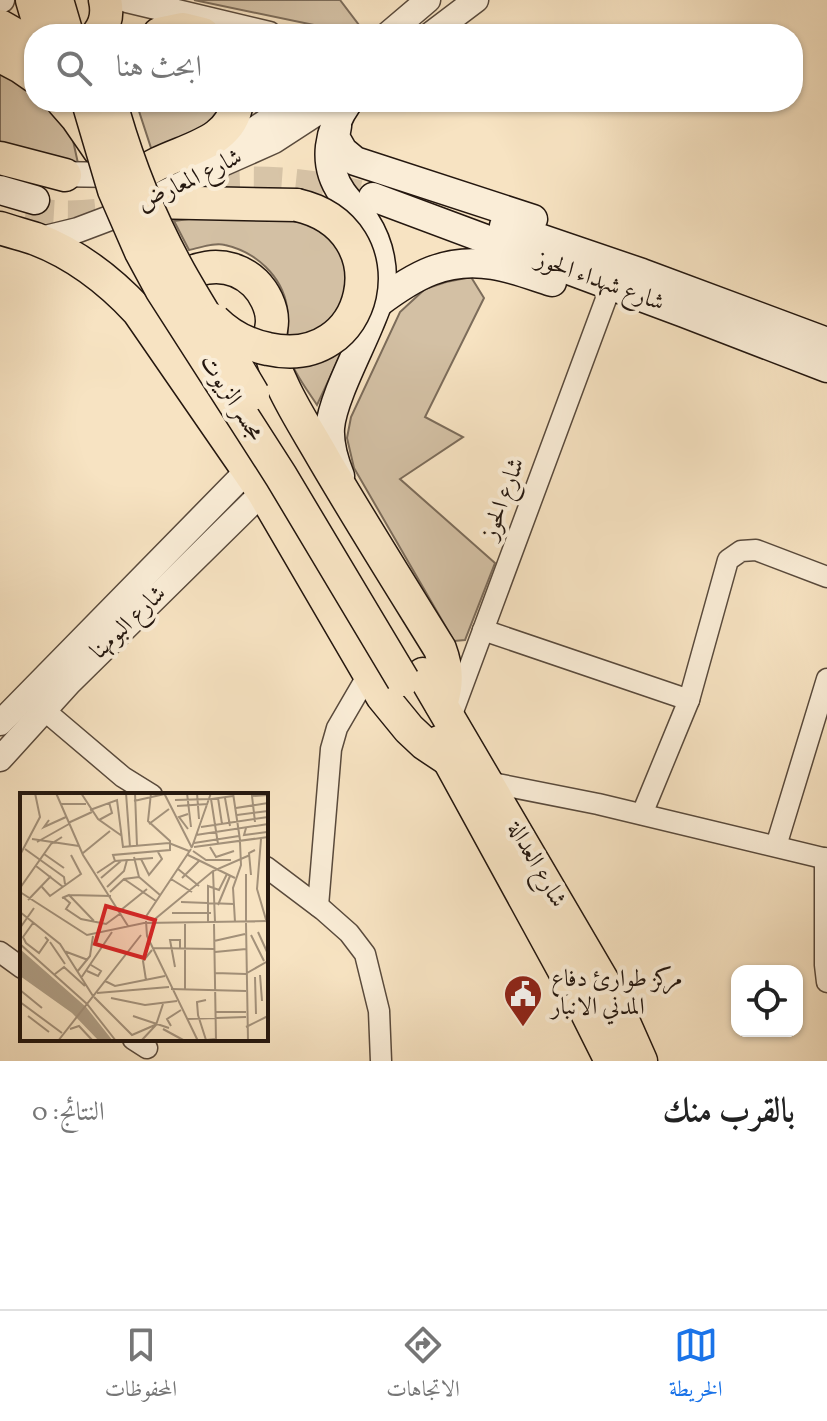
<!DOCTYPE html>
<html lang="ar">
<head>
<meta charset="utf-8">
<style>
  body { margin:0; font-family:Vollkorn,Amiri,serif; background:#f6f6f6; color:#222; direction:rtl }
  .controls { position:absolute; right:24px; bottom:24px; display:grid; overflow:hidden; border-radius:16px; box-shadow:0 2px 6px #0004 }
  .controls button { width:72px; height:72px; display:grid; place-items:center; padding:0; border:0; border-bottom:2px solid #e0e0e0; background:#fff; color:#222; font:40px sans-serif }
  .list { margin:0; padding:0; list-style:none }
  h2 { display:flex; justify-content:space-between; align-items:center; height:104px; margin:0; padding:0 32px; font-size:34px }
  h2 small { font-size:26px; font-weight:400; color:#767676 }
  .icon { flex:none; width:44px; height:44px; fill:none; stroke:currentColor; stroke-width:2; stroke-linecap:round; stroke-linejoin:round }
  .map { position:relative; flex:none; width:827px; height:1061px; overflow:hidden; direction:ltr }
  .search { position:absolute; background:#fff; box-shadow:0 2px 6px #0004; left:24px; right:24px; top:24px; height:88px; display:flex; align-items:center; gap:20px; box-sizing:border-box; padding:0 28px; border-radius:32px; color:#767676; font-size:30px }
  .sheet { height:248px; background:#fff }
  nav { display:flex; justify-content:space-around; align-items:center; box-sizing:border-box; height:112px; border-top:2px solid #e0e0e0; background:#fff; font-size:22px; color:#767676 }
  nav a { display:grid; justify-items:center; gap:4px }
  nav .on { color:#1a73e8 }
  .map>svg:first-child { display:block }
  .grass { fill:#d3c0a4; stroke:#7c6c5a; stroke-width:2 }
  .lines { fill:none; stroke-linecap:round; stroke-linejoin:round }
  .secondary-tunnel { stroke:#d7c4a7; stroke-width:28; stroke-dasharray:28 14; stroke-linecap:butt }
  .minor-casing { stroke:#594a3c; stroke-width:23 }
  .tertiary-casing { stroke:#594a3c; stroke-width:27 }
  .secondary-casing { stroke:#24170f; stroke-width:31 }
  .primary-casing { stroke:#24170f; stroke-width:35 }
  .minor { stroke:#faedd7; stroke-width:20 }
  .tertiary { stroke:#faedd7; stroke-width:24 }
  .secondary { stroke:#faedd7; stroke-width:28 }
  .primary { stroke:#f7e3c2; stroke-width:32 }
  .primary-bridge-casing { stroke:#24170f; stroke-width:35; stroke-linecap:butt }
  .primary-bridge { stroke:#f7e3c2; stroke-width:32 }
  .labels { text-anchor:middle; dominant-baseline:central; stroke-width:8; stroke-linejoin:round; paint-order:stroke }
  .street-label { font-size:24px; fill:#24170f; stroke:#faedd7 }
  .poi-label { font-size:24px; fill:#24170f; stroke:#faedd7; text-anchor:start }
  .inset-road { fill:none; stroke:#a3917a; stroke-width:2 }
  .view { fill:#d62828; fill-opacity:0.15; stroke:#d62828; stroke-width:4 }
  .inset-edge { fill:none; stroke:#24170f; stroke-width:4 }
</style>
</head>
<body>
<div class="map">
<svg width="827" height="1061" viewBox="0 0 827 1061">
  <rect width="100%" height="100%" fill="#f7e3c2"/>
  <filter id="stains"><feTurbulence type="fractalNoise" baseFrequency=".0025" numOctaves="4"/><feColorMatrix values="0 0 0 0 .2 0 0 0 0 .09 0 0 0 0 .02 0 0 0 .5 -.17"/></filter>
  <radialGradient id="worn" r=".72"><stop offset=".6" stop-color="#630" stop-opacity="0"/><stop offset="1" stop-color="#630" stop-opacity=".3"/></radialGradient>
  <!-- grass -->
  <g class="grass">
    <path d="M194 0H340L362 29 352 32 338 30Z"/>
    <path d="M0 66 5 68 34 92V102H46L69 122 79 168 0 148Z"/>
    <path d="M136 102H226L214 125 153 154Z"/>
    <path d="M263 209 337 229 357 320 317 405C308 391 294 373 289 357 285 340 290 324 287 307 282 276 256 252 225 245 214 242 200 248 189 250L174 221Z"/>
    <path d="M471 277 484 298 425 417 463 437 400 479 495 563 465 640 454 641 354 468 347 438 351 417 400 312 425 289 446 282Z"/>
  </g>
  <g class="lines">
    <!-- secondary-tunnel -->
    <g class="secondary-tunnel">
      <path d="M171 192C226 173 303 180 359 194"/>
      <path d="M26 211C59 216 91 216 124 208"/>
    </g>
    <!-- minor casing -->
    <g class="minor-casing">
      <g id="minor">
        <path d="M483 630 689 700"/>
        <path d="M44 710 123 777 152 795"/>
        <path d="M452 714 606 299"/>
        <path d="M487 782 598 804 827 859"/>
        <path d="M642 814 689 700 728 560 741 551 756 550 827 577"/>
        <path d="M776 846 827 679"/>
        <path d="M825 858V965L827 982"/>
        <path d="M266 867 323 910 349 933 365 954 379 1011 381 1061"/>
        <path d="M318 906 331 749 337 728 369 673"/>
        <path d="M0 952 22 968"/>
        <path d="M133 1039 147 1048"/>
      </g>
    </g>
    <!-- tertiary casing -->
    <g class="tertiary-casing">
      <g id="tertiary">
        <path d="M127 0 269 34"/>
        <path d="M0 1 2 0"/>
        <path d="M388 34 428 0"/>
        <path d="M431 34 476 0"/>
        <path d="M220 150 243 137 295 102"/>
        <path d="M48 174 123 175"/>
        <path d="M37 240 78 230 123 213 220 165 274 141 334 102"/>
        <path d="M0 723 248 470"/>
        <path d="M0 759 69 683 263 492"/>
      </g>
    </g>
    <!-- secondary casing -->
    <g class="secondary-casing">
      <g id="secondary">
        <path d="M337 126 335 137 343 151 355 161 533 219"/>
        <path d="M0 190 35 200"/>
        <path d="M373 197 684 313 827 368"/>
        <path d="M504 226 642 273 827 342"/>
        <path d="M378 303C414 276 446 257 493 265 513 268 533 276 552 282"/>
        <path d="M340 476C334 461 329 444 330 428 332 401 358 352 369 325 375 310 382 296 382 279 382 259 376 238 365 221 358 211 349 203 342 193 321 163 329 129 348 102"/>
      </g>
    </g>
    <!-- primary casing -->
    <g class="primary-casing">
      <g id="primary">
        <path d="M32 0 42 34"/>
        <path d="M57 0 67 34"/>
        <path d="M0 26 21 38 34 42"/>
        <path d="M98 34C106 24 108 13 105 0"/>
        <path d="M159 34 183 29 203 34"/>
        <path d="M0 56 21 67 34 76"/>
        <path d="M63 102 77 118 99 150"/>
        <path d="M0 158 65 175"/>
        <path d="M140 175C170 149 231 150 237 102"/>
        <path d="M148 202 297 205"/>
        <path d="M0 228C12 232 24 235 36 239 75 254 110 281 138 311L263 492 382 696 409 729 425 744 449 760"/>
        <path d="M165 296C184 264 228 257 255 283 264 292 272 307 272 321 272 327 270 333 270 339 270 355 276 372 283 386 295 412 311 436 325 461 362 524 401 586 440 649 447 668 448 684 441 704"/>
        <path d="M423 674 614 1000 641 1061"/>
        <path d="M439 742 584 1007 611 1061"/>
      </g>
    </g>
    <!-- minor -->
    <use href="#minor" class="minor"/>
    <!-- tertiary -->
    <use href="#tertiary" class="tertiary"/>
    <!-- secondary -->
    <use href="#secondary" class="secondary"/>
    <!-- primary -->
    <use href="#primary" class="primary"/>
    <!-- primary-bridge casing -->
    <g class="primary-bridge-casing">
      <g id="primary-bridge">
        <path d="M88 102 114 190 141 252 161 289 281 476 403 680"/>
        <path d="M114 114C130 169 152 223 180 273 203 314 229 353 253 394"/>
        <path d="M214 320C229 335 248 345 268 349 369 372 402 229 297 205"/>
      </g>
    </g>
    <!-- primary-bridge -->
    <use href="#primary-bridge" class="primary-bridge"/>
  </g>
  <!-- icons -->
  <defs>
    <g id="civic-pin" transform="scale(2)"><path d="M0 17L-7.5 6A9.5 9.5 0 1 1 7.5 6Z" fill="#8f2418" stroke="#faedd7"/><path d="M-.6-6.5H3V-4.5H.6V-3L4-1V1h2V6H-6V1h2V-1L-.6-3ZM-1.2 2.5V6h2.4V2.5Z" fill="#fff"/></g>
  </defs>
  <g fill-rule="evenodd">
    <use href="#civic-pin" x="523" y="994"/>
  </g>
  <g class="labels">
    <!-- street labels -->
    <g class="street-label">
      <text transform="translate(190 181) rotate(-26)">شارع المعارض</text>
      <text transform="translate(600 282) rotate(20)">شارع شهداء الحوز</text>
      <text transform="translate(231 398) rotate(57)">مجسر الزيوت</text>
      <text transform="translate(504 499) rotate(-70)">شارع الحوز</text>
      <text transform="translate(129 623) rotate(-44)">شارع البومهنا</text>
      <text transform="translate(536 865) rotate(60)">شارع العدالة</text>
    </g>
    <!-- poi labels -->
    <g class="poi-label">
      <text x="551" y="980">مركز طوارئ دفاع<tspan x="551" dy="28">المدني الانبار</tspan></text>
    </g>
  </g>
  <!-- overview -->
  <g transform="translate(20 793)">
    <rect width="248" height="248" fill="#f7e3c2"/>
    <path d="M0 156 66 214 93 248H79L52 220 0 183Z" fill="#af9e85"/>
    <path class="inset-road" d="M36 0 63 62 108 133M61 0 78 26 102 43M106 0 110 54M115 0 117 53M144 0 172 55M167 0 171 34M177 0 179 26M213 0 220 47M198 5 202 31M205 5 210 33M155 7 190 6M114 8 149 0M40 11H66M157 13 188 11M216 15 248 10M70 17 97 7 103 54M217 22 248 18M29 27 24 34 46 24M79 27 92 20 89 9M235 29 232 3 248 2M48 30 72 19M129 31 149 16M181 34 248 24M226 35 224 42 247 39M168 36 159 24 168 21M176 42 248 31M12 46 59 53M241 46 237 96 247 130M17 49 49 31M174 50 219 43M198 51 191 6 213 3M102 54 149 50 169 58M172 54 191 0M174 54 248 44M190 54 196 64 214 58M5 56 44 84 45 91M173 58 186 67H211M63 60 90 38M24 61 44 75M0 62 20 24 15 0M168 62 215 85M114 64 119 84 140 102M121 66 129 82 142 66 138 59M95 68 93 62 150 57V48L128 28 131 0M16 73 43 94M158 76 179 93M193 78 195 129M77 80 95 68 133 65M226 81V129M231 82 229 60 235 57M81 85 101 68M162 85 179 68M104 86 136 108M151 86 172 99M22 94 30 103 61 81 51 62M87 94 104 78 107 67M0 95 31 51 42 44M0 99 67 142 124 130 248 128M90 99 104 86 119 84M49 102 91 103M43 104 50 110 46 116 61 126 86 131 101 120M42 105 49 102 74 128M8 107 31 83M161 109 214 111M198 112 210 83M101 117 127 96M0 119 40 151 73 203M152 120H191M125 125 171 56M135 126 193 78 230 62M126 128 127 143 178 248M188 129V93L199 97 207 81M215 129 213 95 221 72 220 49M13 130 3 144 6 150 19 160 28 147 25 144M226 130 228 248M165 131V197M194 131 196 248M0 135 14 115M238 139 248 161M231 142 244 168M194 148 225 141M30 149 45 171M0 151 67 211 96 248M133 155 194 156M44 158 68 167M195 159 226 156M155 174 150 147H160V155M67 178 78 183 81 178 71 172M57 179 70 163 73 143M195 180 226 181M227 180 248 168M35 181 44 174 65 193M240 182 242 208M235 184 236 221M61 185 92 139M126 187 123 168 132 157M85 188 95 193 145 183M151 196 226 198M0 197 22 215M77 200 149 194M74 204 112 242 135 232M91 205 125 212 157 208M186 207 177 209 178 222 186 247 196 246M0 209 42 240M196 219H226M8 223 29 239M113 223 149 235M167 226 226 224M151 233 147 226 161 217M226 234 248 223M50 236 59 233 73 248M143 236 165 248M38 248 121 142M121 248 136 232 143 211"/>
    <path class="view" d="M86 113 135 127 124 165 75 151Z"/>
    <rect width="248" height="248" class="inset-edge"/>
  </g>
  <rect width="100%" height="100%" filter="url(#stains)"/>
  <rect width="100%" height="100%" fill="url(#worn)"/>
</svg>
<div class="controls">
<button><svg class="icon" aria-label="locate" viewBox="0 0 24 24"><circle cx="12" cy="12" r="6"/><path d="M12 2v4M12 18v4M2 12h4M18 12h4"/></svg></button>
</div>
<div class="search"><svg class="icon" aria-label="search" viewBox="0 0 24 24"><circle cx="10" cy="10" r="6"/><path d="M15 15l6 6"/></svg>ابحث هنا</div>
</div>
<section class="sheet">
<h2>بالقرب منك<small>النتائج: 0</small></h2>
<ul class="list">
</ul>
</section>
<nav>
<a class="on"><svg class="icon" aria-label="map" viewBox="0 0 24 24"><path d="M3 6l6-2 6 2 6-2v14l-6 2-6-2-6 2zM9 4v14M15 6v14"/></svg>الخريطة</a>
<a><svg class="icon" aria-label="directions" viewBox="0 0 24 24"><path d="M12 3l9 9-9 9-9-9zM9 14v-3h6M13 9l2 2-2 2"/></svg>الاتجاهات</a>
<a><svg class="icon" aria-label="saved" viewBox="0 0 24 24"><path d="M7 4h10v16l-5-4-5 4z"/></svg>المحفوظات</a>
</nav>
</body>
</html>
